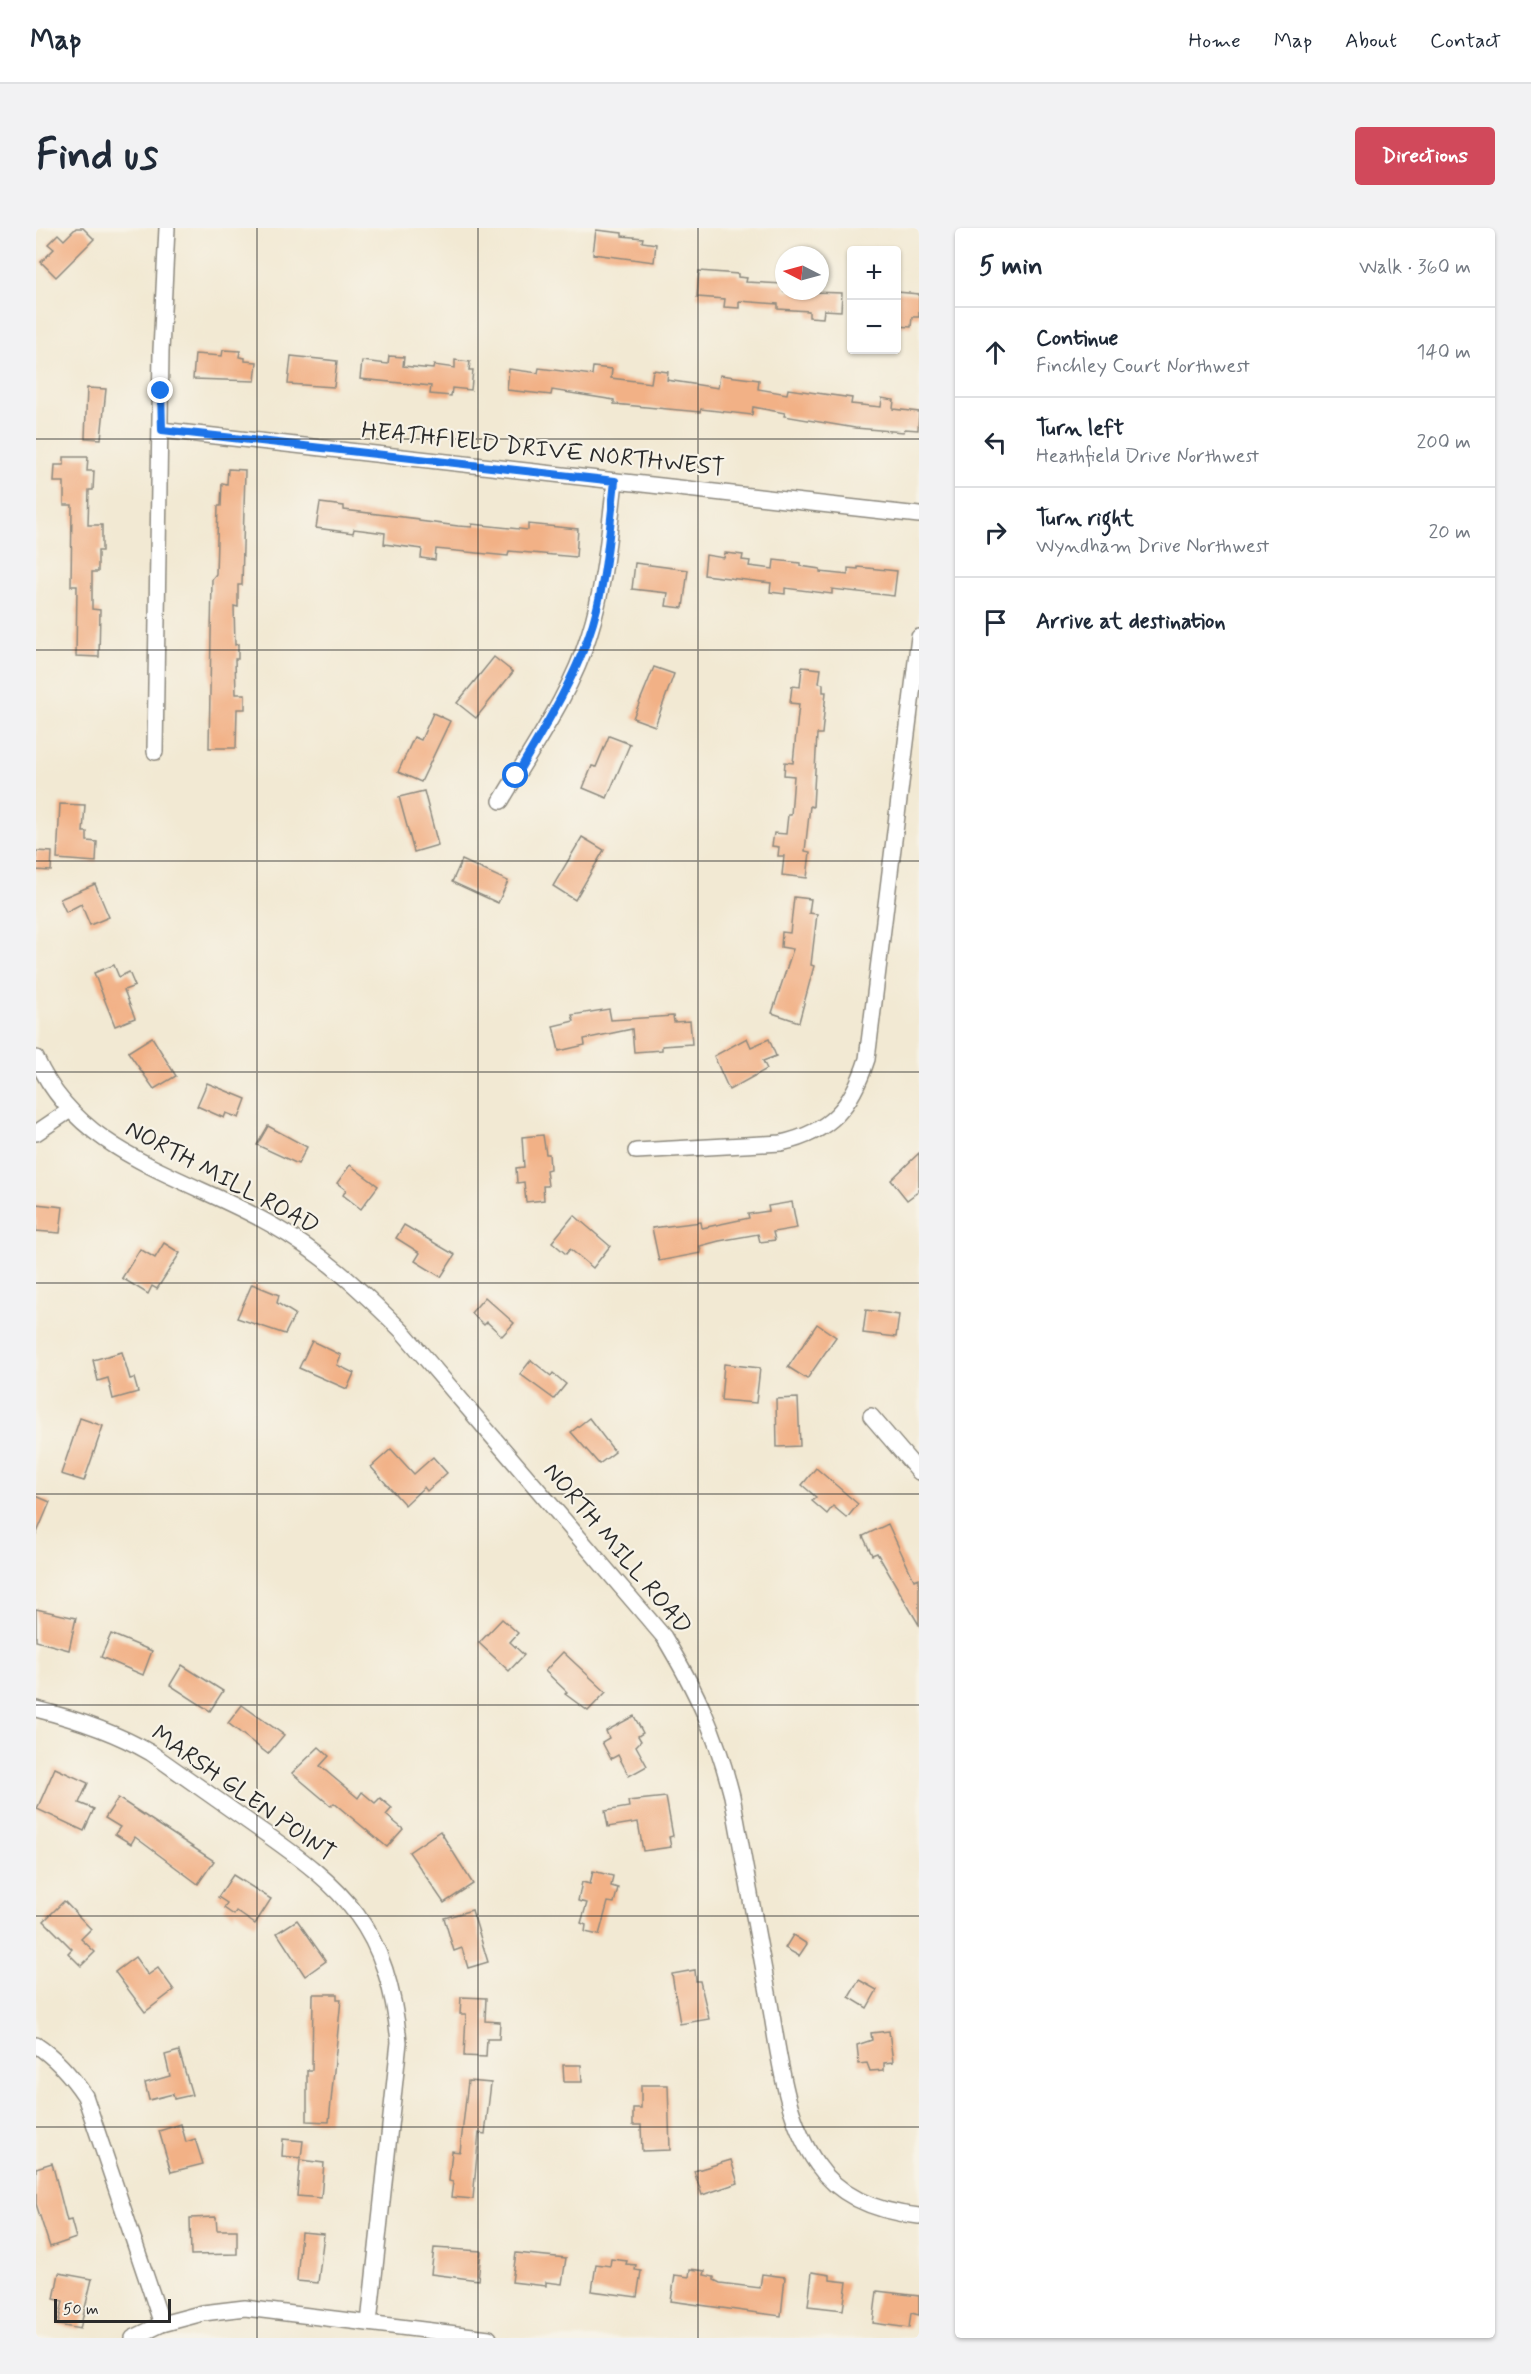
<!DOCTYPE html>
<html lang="en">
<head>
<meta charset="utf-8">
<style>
  body { margin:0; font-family:Mynerve,sans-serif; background:#f2f2f3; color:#1f2937 }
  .controls { position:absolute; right:18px; top:18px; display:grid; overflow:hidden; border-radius:6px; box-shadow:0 2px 4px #0004 }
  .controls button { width:54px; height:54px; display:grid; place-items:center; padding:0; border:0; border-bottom:2px solid #e0e1e3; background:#fff; color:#1f2937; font:30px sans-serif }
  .compass { position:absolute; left:739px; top:18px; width:54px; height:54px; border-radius:50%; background:#fff; box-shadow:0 2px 4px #0004; rotate:276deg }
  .scale { position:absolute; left:18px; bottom:15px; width:117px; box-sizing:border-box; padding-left:6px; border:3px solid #2b2b2b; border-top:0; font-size:16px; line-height:21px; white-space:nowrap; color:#2b2b2b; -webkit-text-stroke:4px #f7f3e8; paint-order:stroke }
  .stop { position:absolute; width:18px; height:18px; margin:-14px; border:4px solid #1a73e8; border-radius:50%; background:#fff }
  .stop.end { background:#1a73e8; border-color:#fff; box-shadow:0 2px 6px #0008 }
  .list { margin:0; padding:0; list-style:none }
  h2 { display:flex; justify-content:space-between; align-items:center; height:78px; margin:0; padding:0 24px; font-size:26px }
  h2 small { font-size:20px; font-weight:400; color:#747a83 }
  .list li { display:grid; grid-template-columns:39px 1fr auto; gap:18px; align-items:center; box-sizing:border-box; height:90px; padding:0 24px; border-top:2px solid #e0e1e3 }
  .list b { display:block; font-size:22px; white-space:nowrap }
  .list p { margin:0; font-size:20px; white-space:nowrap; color:#747a83 }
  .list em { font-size:20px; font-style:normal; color:#747a83 }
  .icon { flex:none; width:33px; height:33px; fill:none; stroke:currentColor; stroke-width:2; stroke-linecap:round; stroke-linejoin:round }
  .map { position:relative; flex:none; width:883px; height:2110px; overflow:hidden; border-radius:6px }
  header { display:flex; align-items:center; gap:36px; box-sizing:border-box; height:84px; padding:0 30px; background:#fff; border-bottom:2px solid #e0e1e3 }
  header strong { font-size:28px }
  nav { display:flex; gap:33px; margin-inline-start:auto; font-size:21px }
  .intro { display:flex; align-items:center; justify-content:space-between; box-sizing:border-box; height:144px; padding:0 36px }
  h1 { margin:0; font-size:42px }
  .button { padding:15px 27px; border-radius:6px; background:#d1495b; color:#fff; font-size:21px; font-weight:700 }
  main { display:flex; gap:36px; padding:0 36px }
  aside { flex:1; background:#fff; border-radius:6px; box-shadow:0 2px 4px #0004 }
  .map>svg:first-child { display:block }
  .building { fill:#f2b186 }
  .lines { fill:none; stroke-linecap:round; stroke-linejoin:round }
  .street-casing { stroke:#8e8a7f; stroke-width:18 }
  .street { stroke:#fff; stroke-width:15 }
  .route { stroke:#1a73e8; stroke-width:8 }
  .grid { fill:none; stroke:#2b2b2b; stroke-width:1.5; stroke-opacity:0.55 }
  .labels { text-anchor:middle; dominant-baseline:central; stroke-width:4.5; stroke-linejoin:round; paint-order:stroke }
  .street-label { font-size:24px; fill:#2b2b2b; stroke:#f7f3e8 }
</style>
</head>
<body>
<header>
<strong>Map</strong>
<nav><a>Home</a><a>Map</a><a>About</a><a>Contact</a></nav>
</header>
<div class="intro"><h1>Find us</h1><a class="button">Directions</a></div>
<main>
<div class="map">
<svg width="883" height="2110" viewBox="0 0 883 2110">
  <rect width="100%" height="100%" fill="#f7f3e8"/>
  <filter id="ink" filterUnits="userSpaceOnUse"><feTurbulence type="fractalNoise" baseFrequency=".0167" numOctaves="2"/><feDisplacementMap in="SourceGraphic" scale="12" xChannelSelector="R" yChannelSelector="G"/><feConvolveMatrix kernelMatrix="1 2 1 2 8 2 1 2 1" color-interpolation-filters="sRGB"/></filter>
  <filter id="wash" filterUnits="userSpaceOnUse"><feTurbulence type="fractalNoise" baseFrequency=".008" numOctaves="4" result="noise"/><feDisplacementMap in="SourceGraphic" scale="24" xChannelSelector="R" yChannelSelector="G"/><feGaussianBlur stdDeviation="1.35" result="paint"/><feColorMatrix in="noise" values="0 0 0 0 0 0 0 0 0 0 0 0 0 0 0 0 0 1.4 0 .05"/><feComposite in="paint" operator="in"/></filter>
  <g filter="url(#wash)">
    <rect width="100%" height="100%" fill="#f2e9d3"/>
    <g id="blocks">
      <!-- building -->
      <g class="building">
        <path d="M40 0H47L58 11 20 49 5 34 18 21 12 16 22 6 28 12Z"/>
        <path d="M560 2 586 5V8L607 10 606 14 620 16 618 34 557 26Z"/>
        <path d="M663 43 702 46V49L711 50 710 54 748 56V63L806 65 805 83 788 82 787 90 773 89V83L742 81V76L703 73V80L688 79 689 71 661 69Z"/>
        <path d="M861 64 883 66V89H876L875 99 861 98Z"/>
        <path d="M187 122 204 123 203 129 209 130V133L221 134 219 153 157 151 159 126 186 128Z"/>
        <path d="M255 128 301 133 298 159 252 156Z"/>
        <path d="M353 128 368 129 367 138 397 141 398 137 419 140V132L434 134 433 142H437L435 162 416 160 415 168 394 166 395 158 324 151 326 133 352 136Z"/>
        <path d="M557 139 576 141 575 150 615 155 617 142 632 144 631 152 682 160 684 147 723 152 722 161 751 166 752 161 816 170 815 176 845 179 846 170 858 172 857 181 883 184 882 202 869 201 868 204 819 200 748 188 749 185 717 179 716 187 665 181 664 184 578 176V172L516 162 515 167 471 162 473 141 502 145 503 140 556 147Z"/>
        <path d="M51 160 70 161 65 211 49 210Z"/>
        <path d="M28 229H52L51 243H58L57 262H53L52 297H66V323H62V344H56V381L64 382 63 429 40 428 41 358H35L36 277H28V254H18L19 237H28Z"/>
        <path d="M192 241 209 242 206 357H202V379L198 378 199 417 202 416V431H199L200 466H209V481H201L200 520H173L176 351 180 346 182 278H185L186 255 191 256Z"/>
        <path d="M284 275 308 278V282L383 291V293L422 298 436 299V296L492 302V296L542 301 540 329 473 323 472 328 400 321 399 332 385 330 386 321 348 316 349 305 318 301 317 305 280 300Z"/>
        <path d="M689 325 707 327 706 332 714 333 713 338 737 341 738 332 764 335V338L784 341V344L812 347V340L822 341V339L861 343 858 368 796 361V366L749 360V366L734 364 735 355 668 347 670 327 688 330Z"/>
        <path d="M599 335 652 342 647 380 630 378 632 365 596 361Z"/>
        <path d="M458 429 477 444 440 490 421 475Z"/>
        <path d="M618 439 638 446 619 498 597 490Z"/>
        <path d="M766 439 785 441 783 455 787 456V464H790L786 506H781L777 579 774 578 769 623 774 624 771 650 746 647 748 628H742L743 619 736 618 738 605 750 606 752 587H755L758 548 748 547 749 534 757 535 763 476 754 475 756 458 764 459Z"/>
        <path d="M397 485 414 493 385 554 362 544 378 509 385 512Z"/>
        <path d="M573 508 594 516 571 570 547 560 556 538 560 539Z"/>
        <path d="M388 563 402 617 378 624 363 569Z"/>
        <path d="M24 576 49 577 47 604H51V613L61 614 60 634 21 631Z"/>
        <path d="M546 609 568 622 539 672 517 658Z"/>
        <path d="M0 623 16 624 15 643 0 642Z"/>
        <path d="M426 632 472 653 462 675 416 654Z"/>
        <path d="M59 656 73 689 54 697 45 676 30 684 24 671Z"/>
        <path d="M758 669 775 671 773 685 781 686 775 737 778 738 763 794 736 785 757 721 745 719 746 704 754 705Z"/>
        <path d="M78 737 83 749 93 744 99 758 88 762 99 790 79 798 58 745Z"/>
        <path d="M573 781 575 792 637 788 638 794 654 793 656 816 626 818V822L598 824 596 801 548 811 549 817 523 823 517 798 538 793 536 787Z"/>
        <path d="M116 809 140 848 118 861 92 824Z"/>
        <path d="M711 810 715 819 733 811 740 828 727 833 731 841 693 862 678 828Z"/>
        <path d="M171 855 210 871 203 890 190 885 188 890 161 878Z"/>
        <path d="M232 898 271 919 262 936 221 917Z"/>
        <path d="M507 907 510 926H513L514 941 510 942 512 958H507L508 972 490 974 488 954 481 955 480 940 488 939 486 909Z"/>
        <path d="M883 925V963L871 972 855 952Z"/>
        <path d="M314 937 342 958 325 981 307 967 310 962 301 955Z"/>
        <path d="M756 974 761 1000 737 1004 739 1012 724 1014 722 1006 683 1013 664 1018 665 1025 623 1033 616 1000 665 994 666 1000 713 990 712 986 733 983 732 978Z"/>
        <path d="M0 976 27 979 24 1005 0 1003Z"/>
        <path d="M538 987 574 1018 557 1040 534 1021 530 1026 516 1014Z"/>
        <path d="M368 997 419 1027 405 1049 379 1033 384 1025 360 1010Z"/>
        <path d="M128 1015 144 1025 121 1061 116 1058 112 1066 86 1050 104 1021 119 1030Z"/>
        <path d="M216 1056 243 1067 241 1075 259 1086 249 1106 201 1090Z"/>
        <path d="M449 1069 478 1095 466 1108 451 1094 448 1097 435 1085Z"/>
        <path d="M830 1082 863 1087 860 1109 827 1105Z"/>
        <path d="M781 1096 800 1109 771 1151 752 1139Z"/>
        <path d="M276 1113 305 1127 301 1137 318 1145 311 1161 263 1140Z"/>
        <path d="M86 1124 94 1151 98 1150 102 1164 77 1171 72 1150 62 1153 57 1132Z"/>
        <path d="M495 1132 515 1148 517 1145 530 1156 518 1171 484 1146Z"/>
        <path d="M688 1136 724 1140 720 1175 685 1172Z"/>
        <path d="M762 1170 764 1218 741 1219 740 1171Z"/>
        <path d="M44 1190 67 1198 48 1253 25 1246Z"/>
        <path d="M553 1190 579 1224 563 1236 535 1204Z"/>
        <path d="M355 1221 378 1246 397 1229 411 1245 391 1263 388 1259 369 1277 335 1239Z"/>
        <path d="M780 1240 822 1276 811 1290 797 1278 791 1286 776 1273 780 1269 766 1257Z"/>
        <path d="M0 1268 14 1274 0 1307Z"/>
        <path d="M852 1296 878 1352 883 1350V1397L841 1325 836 1327 827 1308Z"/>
        <path d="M0 1381 40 1390 33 1422 0 1413Z"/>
        <path d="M466 1391 482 1405 474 1414 488 1427 473 1443 443 1415Z"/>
        <path d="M75 1406 116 1423 107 1447 65 1429Z"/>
        <path d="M527 1424 570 1464 552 1483 529 1466 531 1464 509 1443Z"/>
        <path d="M146 1437 187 1463 174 1483 134 1457Z"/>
        <path d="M206 1477 248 1507 232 1526 192 1495Z"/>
        <path d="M598 1488 607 1505 602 1508 605 1513 600 1518 611 1538 593 1548 582 1527 575 1531 566 1514 573 1510 570 1503Z"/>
        <path d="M283 1519 293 1528 284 1538 322 1570 326 1564 339 1575 344 1570 356 1580 350 1587 367 1601 351 1619 298 1575 295 1578 256 1545Z"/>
        <path d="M19 1540 52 1555 43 1575 58 1581 48 1603 1 1581Z"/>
        <path d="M630 1569 637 1608 633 1609 635 1619 607 1623 602 1594 572 1599 569 1583 593 1579 592 1573Z"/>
        <path d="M82 1570 178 1633 162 1656 99 1609 95 1616 79 1606 84 1599 69 1590Z"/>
        <path d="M404 1603 437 1656 408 1675 373 1624Z"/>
        <path d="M557 1643 577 1648 575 1658 582 1660 578 1675 572 1674 563 1707 549 1704 550 1697 545 1695 551 1675 542 1673 546 1654 554 1656Z"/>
        <path d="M197 1647 235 1671 219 1696 200 1683 198 1687 188 1680 191 1675 182 1669Z"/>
        <path d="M28 1673 55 1701 45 1711 59 1724 45 1738 32 1725 36 1721 8 1693Z"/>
        <path d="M436 1682 452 1734 432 1740 426 1720 418 1723 408 1690Z"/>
        <path d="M261 1692 290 1733 269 1748 241 1705Z"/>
        <path d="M757 1707 771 1716 763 1728 749 1720Z"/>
        <path d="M99 1729 112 1747 122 1740 138 1762 109 1784 79 1744Z"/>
        <path d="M659 1742 660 1753H664L673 1791 644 1796 636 1746Z"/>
        <path d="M823 1752 841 1762 831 1780 813 1769Z"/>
        <path d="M277 1766H301V1771H305L293 1894 271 1893V1842H276Z"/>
        <path d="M425 1769 450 1770 449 1793 464 1794 463 1811H451L450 1829 428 1828 430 1786H424Z"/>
        <path d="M853 1803 857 1834 848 1835V1842L834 1843 831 1835 823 1836 821 1817 836 1812 835 1805Z"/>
        <path d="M143 1823 156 1867 138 1871 137 1866 113 1872 109 1855 134 1848 129 1827Z"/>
        <path d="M527 1837H545L546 1854H528Z"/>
        <path d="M432 1853 455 1855 449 1906 443 1905 437 1971 415 1969 417 1954 413 1953 416 1923 424 1924Z"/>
        <path d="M605 1857H632L634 1922 606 1923 605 1897H597V1880H605Z"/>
        <path d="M145 1896 150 1914 159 1911 167 1936 135 1944 123 1903Z"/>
        <path d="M247 1911 267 1913 265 1930 246 1928Z"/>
        <path d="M264 1932 288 1935 285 1970 261 1968Z"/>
        <path d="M695 1932 702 1955 666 1967 658 1943Z"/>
        <path d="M16 1935 31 1993 35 1992 40 2010 14 2019 0 1976V1940Z"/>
        <path d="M180 1989 181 2002H201V2026L155 2027 154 1990Z"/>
        <path d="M265 2004 288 2006 282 2055 261 2053Z"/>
        <path d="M398 2020 445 2023 442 2052 395 2046Z"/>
        <path d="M480 2025 530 2030 526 2056 510 2054V2058L476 2054Z"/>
        <path d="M575 2031 591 2033 590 2036 600 2037 599 2042 605 2043 601 2069 556 2063 560 2036 574 2038Z"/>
        <path d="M654 2041 669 2043 668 2047 678 2049V2052L684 2055 724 2060 726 2046 749 2049 745 2088 635 2073 639 2047 653 2049Z"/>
        <path d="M776 2044 794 2047V2052L811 2054 807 2082 772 2078Z"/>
        <path d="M23 2045 56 2051 44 2101 22 2097 27 2073 18 2071Z"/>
        <path d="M841 2063 883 2068V2087L875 2085 873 2100 837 2095Z"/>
      </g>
    </g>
  </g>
  <g filter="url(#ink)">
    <use href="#blocks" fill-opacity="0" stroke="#8e8a7f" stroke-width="1.5"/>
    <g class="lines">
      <!-- street casing -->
      <g class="street-casing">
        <g id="street">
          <path d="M125 202 883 287"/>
          <path d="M119 524 125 123 131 0"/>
          <path d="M465 573C496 520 535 466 553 407 569 357 573 304 579 253"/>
          <path d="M0 830C43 928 151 948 236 997 286 1025 326 1063 366 1103L628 1409C661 1464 680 1505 696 1568 708 1635 721 1703 733 1770 743 1824 748 1890 781 1936 804 1970 844 1984 883 1988"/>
          <path d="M0 905 34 882"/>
          <path d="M600 923 745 915C795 904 816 878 831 831L883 409"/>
          <path d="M835 1188 883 1244"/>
          <path d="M0 1481C40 1491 79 1504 115 1525 150 1550 185 1574 220 1599 310 1661 352 1700 363 1814L333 2095"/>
          <path d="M0 1817C21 1831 35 1847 49 1868L126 2096"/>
          <path d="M97 2110 126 2096 167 2085 209 2080 453 2110"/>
        </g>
      </g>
      <!-- street -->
      <use href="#street" class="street"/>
    </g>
  </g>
  <g class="lines" filter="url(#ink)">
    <!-- route -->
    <path class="route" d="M125 163 126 202 579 253C573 305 570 361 552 410 534 459 506 503 480 548"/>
  </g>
  <!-- grid -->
  <path class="grid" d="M221 0V2110M442 0V2110M662 0V2110M0 211H883M0 422H883M0 633H883M0 844H883M0 1055H883M0 1266H883M0 1477H883M0 1688H883M0 1899H883"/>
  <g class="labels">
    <!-- street labels -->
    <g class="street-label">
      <text transform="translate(507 222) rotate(6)">HEATHFIELD DRIVE NORTHWEST</text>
      <text transform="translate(186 950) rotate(28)">NORTH MILL ROAD</text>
      <text transform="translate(581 1321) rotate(50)">NORTH MILL ROAD</text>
      <text transform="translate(207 1566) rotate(35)">MARSH GLEN POINT</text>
    </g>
  </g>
</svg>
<div class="controls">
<button>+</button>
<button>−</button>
</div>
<svg class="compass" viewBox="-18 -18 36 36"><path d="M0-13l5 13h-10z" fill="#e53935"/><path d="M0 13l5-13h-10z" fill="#747a83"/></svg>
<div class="scale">50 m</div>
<div class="stop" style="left:480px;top:548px"></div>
<div class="stop end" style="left:125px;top:163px"></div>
</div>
<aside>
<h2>5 min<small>Walk · 360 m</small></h2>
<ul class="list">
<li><svg class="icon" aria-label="ahead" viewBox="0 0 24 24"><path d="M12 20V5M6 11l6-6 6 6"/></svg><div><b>Continue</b><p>Finchley Court Northwest</p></div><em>140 m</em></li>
<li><svg class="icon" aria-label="left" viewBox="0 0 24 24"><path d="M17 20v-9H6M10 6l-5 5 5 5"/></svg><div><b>Turn left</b><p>Heathfield Drive Northwest</p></div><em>200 m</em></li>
<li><svg class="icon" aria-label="right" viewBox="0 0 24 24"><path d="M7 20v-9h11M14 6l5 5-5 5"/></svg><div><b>Turn right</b><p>Wyndham Drive Northwest</p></div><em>20 m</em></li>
<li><svg class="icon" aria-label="arrive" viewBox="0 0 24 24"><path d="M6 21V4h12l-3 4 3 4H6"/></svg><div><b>Arrive at destination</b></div></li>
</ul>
</aside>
</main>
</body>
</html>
